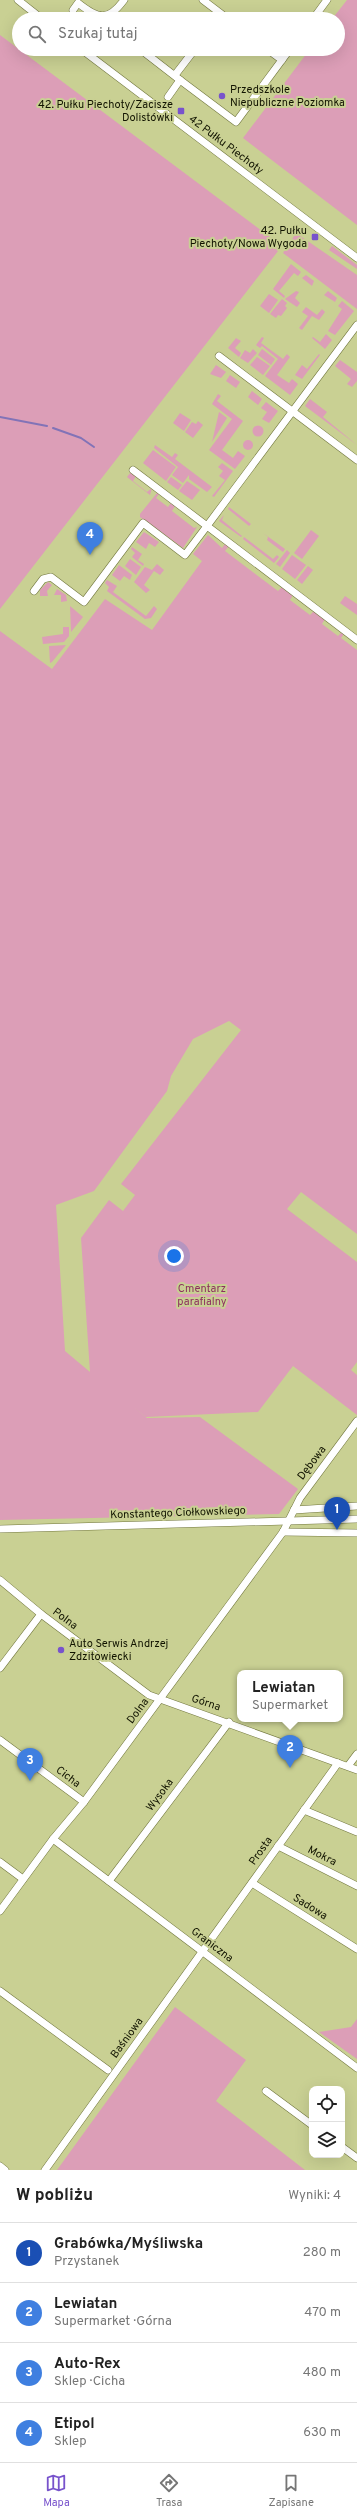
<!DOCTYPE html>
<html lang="pl">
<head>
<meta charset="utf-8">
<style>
  body { margin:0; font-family:Overpass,sans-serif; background:#f6f6f6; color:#222 }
  .controls { position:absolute; right:12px; bottom:12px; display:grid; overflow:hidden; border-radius:8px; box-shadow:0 4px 16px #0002 }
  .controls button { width:36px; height:36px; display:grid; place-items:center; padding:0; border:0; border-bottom:1px solid #e0e0e0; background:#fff; color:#222; font:20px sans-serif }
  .you { position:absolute; left:174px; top:1256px; width:14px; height:14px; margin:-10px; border:3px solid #fff; border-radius:50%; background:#1a73e8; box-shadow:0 0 0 6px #1a73e833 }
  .badge { display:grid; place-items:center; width:26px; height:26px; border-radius:50%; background:#7853cc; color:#fff; font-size:13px; font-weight:700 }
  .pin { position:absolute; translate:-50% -33px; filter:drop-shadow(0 1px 2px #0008) }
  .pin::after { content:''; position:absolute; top:21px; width:14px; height:12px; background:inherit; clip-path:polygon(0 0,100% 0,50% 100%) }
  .popup { position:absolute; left:237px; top:1670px; width:106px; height:52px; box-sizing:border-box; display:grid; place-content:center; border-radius:8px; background:#fff; filter:drop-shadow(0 1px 3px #0005); font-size:13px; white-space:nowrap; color:#767676 }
  .popup b { font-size:15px; color:#222 }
  .popup::after { content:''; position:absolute; left:50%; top:100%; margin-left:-8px; border:8px solid transparent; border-top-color:#fff }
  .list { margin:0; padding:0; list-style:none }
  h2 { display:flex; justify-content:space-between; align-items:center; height:52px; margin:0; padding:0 16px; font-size:17px }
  h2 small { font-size:13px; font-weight:400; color:#767676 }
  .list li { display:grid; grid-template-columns:26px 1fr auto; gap:12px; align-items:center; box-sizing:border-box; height:60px; padding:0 16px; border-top:1px solid #e0e0e0 }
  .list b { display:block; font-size:15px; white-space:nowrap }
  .list p { margin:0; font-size:13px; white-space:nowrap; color:#767676 }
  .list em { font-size:13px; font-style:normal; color:#767676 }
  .icon { flex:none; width:22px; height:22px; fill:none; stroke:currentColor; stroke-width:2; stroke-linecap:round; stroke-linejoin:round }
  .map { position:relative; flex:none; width:357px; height:2170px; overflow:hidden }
  .search { position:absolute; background:#fff; box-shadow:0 4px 16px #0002; left:12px; right:12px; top:12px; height:44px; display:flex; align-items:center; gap:10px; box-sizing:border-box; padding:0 14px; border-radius:22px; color:#767676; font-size:15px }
  .sheet { height:292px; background:#fff }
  nav { display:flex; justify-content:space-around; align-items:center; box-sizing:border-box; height:56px; border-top:1px solid #e0e0e0; background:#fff; font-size:11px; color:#767676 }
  nav a { display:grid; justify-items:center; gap:2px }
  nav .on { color:#7853cc }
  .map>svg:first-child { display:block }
  .green { fill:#dc9eb7; fill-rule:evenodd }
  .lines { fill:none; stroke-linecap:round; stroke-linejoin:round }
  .stream { stroke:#8273b7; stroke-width:2 }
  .minor-casing { stroke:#72773e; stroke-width:8 }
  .minor { stroke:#fff; stroke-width:7 }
  .poi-dot { fill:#7853cc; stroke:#c9d093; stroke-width:1.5 }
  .labels { text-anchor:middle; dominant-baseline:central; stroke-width:4; stroke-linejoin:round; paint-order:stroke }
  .poi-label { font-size:11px; fill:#121400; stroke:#c9d093; text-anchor:start }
  .street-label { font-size:11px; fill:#121400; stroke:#c9d093 }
  .park-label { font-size:11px; fill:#8d305e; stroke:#c9d093 }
</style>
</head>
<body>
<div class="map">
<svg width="357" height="2170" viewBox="0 0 357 2170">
  <rect width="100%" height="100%" fill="#c9d093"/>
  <!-- green -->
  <g class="green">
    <path d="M347 0H357V225L243 138 310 49H338V19H332Z"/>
    <path d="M0 35 282 246 0 609Z"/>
    <path d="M296 233 357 275V309L283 253Z"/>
    <path d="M332 246 357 265V269L329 250Z"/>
    <path d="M291 264 301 272 298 276 294 273 279 291 285 296 284 298 273 289Z"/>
    <path d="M306 275 314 281 312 286 302 278Z"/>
    <path d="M296 291 299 292 295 298 300 303 297 307 285 299Z"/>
    <path d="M328 291 337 298 335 302 324 295Z"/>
    <path d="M269 294 278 300 269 313 260 306Z"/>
    <path d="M282 299 287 303 285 306 287 308 281 316 278 315 276 318 270 314Z"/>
    <path d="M342 301 354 311 335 335 328 331 342 309 338 306Z"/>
    <path d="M306 307 317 315 322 309 325 312 319 320 312 316 302 330 299 328 308 316 302 312Z"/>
    <path d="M326 334 332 340 325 349 312 338 313 337 320 342Z"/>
    <path d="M262 337 264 338 261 343 283 359 287 354 290 357 277 375 289 383 292 379 298 384 290 395 265 376 278 359 262 346 260 348 256 345Z"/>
    <path d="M236 338 241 341 235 348 241 353 239 357 228 348Z"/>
    <path d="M253 349 257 353 248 363 240 358 245 350 250 353Z"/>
    <path d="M262 349 275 359 271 365 258 355Z"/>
    <path d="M319 354 320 355 302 379 295 375 302 365 307 369Z"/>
    <path d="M257 357 270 366 263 375 250 365Z"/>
    <path d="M340 360 357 372V381L352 387 347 384 351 379 335 366Z"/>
    <path d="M216 365 226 372 221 378 210 374Z"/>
    <path d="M230 375 240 382 236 388 226 381Z"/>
    <path d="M252 391 262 399 258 405 248 397Z"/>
    <path d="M218 394 221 396 217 401 243 421 222 450 233 458 238 451 245 456 235 469 209 450 232 419 212 404Z"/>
    <path d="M310 399 327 412 323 417 357 445 305 406Z"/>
    <path d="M266 402 278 411 269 423 262 419 267 412 261 408Z"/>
    <path d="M219 412 227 418 212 442Z"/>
    <path d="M180 413 191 420 184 431 173 423Z"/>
    <path d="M198 421 203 425 193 438 185 432 192 422 196 424Z"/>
    <circle cx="258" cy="431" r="5.5"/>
    <circle cx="248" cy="445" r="5"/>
    <path d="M155 445 172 457 175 453 178 455 175 459 212 487 207 492 189 479V475L183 483 172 475 178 467 154 448Z"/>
    <path d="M153 450 176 467 166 481 143 463Z"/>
    <path d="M222 463 233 471 214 497 212 496 225 480 219 476 223 471 218 467Z"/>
    <path d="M131 472 136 476 133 481 147 492 152 488 150 495 127 477Z"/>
    <path d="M171 477 182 485 178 490 167 482Z"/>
    <path d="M187 481 200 490 192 500 179 491Z"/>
    <path d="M157 493 159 494 156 498 168 507 171 503 175 506 172 511 194 528 197 527 183 548 140 517V514Z"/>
    <path d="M229 507 251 524 249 526 228 509Z"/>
    <path d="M224 515 222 520 242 536 241 537 219 521Z"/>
    <path d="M311 530 319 536 302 559 294 553Z"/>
    <path d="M144 532 159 542 155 547 149 543 146 549 136 542Z"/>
    <path d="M263 533 285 549 283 552 267 540 268 537Z"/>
    <path d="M208 535 222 548 225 544 229 546 225 551 278 591 282 587 293 595 290 600 310 615 314 611 325 619 322 624 338 636 342 632 344 634 341 638 357 650V1234L301 1192 287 1209 357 1262V1362L351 1370 357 1375V1415L293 1366 258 1412 146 1417 131 1405 147 1418 200 1417 298 1489 279 1514 0 1520V631L52 669 105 599 152 630 202 561 193 554ZM229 1021 241 1030 121 1184 135 1195 123 1211 109 1200 81 1238 90 1372 65 1351 56 1205 94 1191 167 1091 171 1076 193 1039Z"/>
    <path d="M244 537 273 559 277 555 279 557 274 563 243 539Z"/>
    <path d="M132 547 142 554 138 560 144 564 143 566 132 557 135 553 131 549Z"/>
    <path d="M287 550 290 553 280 567 276 564Z"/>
    <path d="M292 555 306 565 295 579 282 569Z"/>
    <path d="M130 559 141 567 136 575 125 566Z"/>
    <path d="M157 564 164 570 160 575 154 571 144 585 150 590 146 593 134 582 145 567 152 570Z"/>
    <path d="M119 565 132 575 130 580 124 576 120 581 112 575Z"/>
    <path d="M308 566 313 570 302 584 297 580Z"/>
    <path d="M107 580 117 586 113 592 146 616 154 606 157 609 151 618 145 619 107 591 109 587 105 583Z"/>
    <path d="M48 582 52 585 47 591 48 596H40V590Z"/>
    <path d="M57 589 66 595 67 601 61 602V595H54Z"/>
    <path d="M345 596 357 604V615L340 603Z"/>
    <path d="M70 606 83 617 71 632Z"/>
    <path d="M63 627H69V636L64 642 43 644 42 637 63 634Z"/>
    <path d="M66 645 52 662 50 663 49 646Z"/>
    <path d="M175 2007 246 2060 216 2101 305 2170H57Z"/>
    <path d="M357 2019V2059L319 2032 351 2027Z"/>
  </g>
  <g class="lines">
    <!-- stream -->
    <g class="stream">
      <path d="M0 417 47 426"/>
      <path d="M53 428 81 438 94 447"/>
    </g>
    <!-- minor casing -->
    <g class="minor-casing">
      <g id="minor">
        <path d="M18 0 42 19"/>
        <path d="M203 0 228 19"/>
        <path d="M73 10 78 3C98 19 108 22 124 0"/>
        <path d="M313 19 327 0"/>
        <path d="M81 49 357 258"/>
        <path d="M140 49 180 80 168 97"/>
        <path d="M267 49 282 60"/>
        <path d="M175 75 195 49"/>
        <path d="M180 80 236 122 290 49"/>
        <path d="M219 356 357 460"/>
        <path d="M133 470 207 526 357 325"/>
        <path d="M34 591 43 579 51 577 84 602 143 523 185 555 207 526 357 640"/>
        <path d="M294 1510 357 1506"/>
        <path d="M0 1529 357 1519"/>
        <path d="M283 1532 357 1533"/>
        <path d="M0 1580 41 1614 149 1695 357 1770"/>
        <path d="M0 1668 41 1614"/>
        <path d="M0 1740 84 1802"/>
        <path d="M348 1766 357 1754"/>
        <path d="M304 1810 357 1832"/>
        <path d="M53 1839 357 2068"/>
        <path d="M278 1846 357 1886"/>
        <path d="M0 1862 23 1879"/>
        <path d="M109 1881 229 1722"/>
        <path d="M252 1883 357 1949"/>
        <path d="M0 1911 53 1839 84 1802 283 1532 300 1498 357 1421"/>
        <path d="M0 1991 108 2070"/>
        <path d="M266 2091 312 2125"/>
        <path d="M342 2147 357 2158"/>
        <path d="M0 2166 5 2170"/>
        <path d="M45 2170 338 1763"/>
      </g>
    </g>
    <!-- minor -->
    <use href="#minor" class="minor"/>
  </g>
  <!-- markers -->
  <g class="poi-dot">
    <circle cx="222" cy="96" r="4"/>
    <rect x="177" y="107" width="8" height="8" rx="2"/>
    <rect x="311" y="233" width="8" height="8" rx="2"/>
    <circle cx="61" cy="1650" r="4"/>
  </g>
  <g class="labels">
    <!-- poi labels -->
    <g class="poi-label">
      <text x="230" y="90">Przedszkole<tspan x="230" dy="13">Niepubliczne Poziomka</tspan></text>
      <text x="173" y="105" text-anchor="end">42. Pułku Piechoty/Zacisze<tspan x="173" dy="13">Dolistówki</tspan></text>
      <text x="307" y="231" text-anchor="end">42. Pułku<tspan x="307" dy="13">Piechoty/Nowa Wygoda</tspan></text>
      <text x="69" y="1644">Auto Serwis Andrzej<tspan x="69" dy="13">Zdzitowiecki</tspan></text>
    </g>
    <!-- street labels -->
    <g class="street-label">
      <text transform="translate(226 145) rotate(37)">42 Pułku Piechoty</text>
      <text transform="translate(312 1463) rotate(-53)">Dębowa</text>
      <text transform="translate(178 1513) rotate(-2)">Konstantego Ciołkowskiego</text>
      <text transform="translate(65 1619) rotate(37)">Polna</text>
      <text transform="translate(206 1703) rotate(18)">Górna</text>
      <text transform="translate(138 1711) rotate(-54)">Dolna</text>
      <text transform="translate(68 1777) rotate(37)">Cicha</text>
      <text transform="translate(160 1795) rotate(-53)">Wysoka</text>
      <text transform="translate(261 1851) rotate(-55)">Prosta</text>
      <text transform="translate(322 1856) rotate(27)">Mokra</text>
      <text transform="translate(310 1907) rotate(32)">Sadowa</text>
      <text transform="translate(212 1945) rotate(37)">Graniczna</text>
      <text transform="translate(127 2038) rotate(-54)">Baśniowa</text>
    </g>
    <!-- park labels -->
    <g class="park-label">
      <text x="202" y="1289">Cmentarz<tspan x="202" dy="13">parafialny</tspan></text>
    </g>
  </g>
</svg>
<div class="controls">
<button><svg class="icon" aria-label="locate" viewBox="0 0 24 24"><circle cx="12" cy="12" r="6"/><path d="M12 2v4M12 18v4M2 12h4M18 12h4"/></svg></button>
<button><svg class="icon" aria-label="layers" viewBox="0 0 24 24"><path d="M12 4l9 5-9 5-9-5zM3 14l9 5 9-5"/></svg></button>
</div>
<div class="you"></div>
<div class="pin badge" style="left:337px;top:1530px;background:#1a4fb4">1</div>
<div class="pin badge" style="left:290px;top:1768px;background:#3f7fe0">2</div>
<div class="popup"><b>Lewiatan</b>Supermarket</div>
<div class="pin badge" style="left:30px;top:1781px;background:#3f7fe0">3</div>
<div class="pin badge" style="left:90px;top:555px;background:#3f7fe0">4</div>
<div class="search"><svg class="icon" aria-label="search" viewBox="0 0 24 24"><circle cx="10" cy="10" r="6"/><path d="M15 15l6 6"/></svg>Szukaj tutaj</div>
</div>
<section class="sheet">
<h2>W pobliżu<small>Wyniki: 4</small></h2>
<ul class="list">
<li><span class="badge" style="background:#1a4fb4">1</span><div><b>Grabówka/Myśliwska</b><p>Przystanek</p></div><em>280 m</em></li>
<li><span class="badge" style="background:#3f7fe0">2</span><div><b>Lewiatan</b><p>Supermarket · Górna</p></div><em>470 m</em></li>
<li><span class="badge" style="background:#3f7fe0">3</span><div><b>Auto-Rex</b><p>Sklep · Cicha</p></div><em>480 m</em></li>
<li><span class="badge" style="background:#3f7fe0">4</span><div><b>Etipol</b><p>Sklep</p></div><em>630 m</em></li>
</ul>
</section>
<nav>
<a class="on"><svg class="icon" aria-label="map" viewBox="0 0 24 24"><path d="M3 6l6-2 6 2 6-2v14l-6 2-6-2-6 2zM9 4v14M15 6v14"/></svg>Mapa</a>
<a><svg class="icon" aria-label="directions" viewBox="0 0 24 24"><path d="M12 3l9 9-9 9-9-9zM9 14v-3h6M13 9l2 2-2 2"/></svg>Trasa</a>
<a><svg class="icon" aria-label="saved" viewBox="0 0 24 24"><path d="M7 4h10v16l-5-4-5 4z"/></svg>Zapisane</a>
</nav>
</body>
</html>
